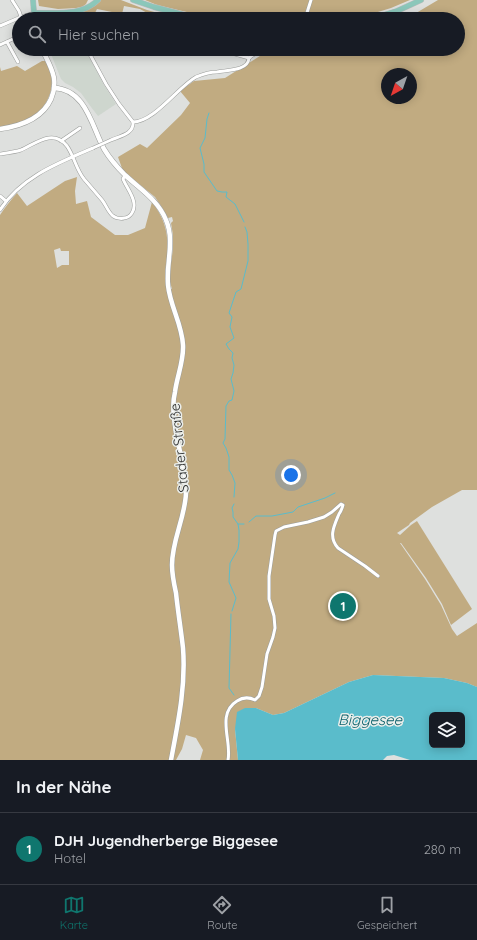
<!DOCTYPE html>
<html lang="de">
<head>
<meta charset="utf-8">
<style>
  body { margin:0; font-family:Quicksand,sans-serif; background:#242831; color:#f1f3f6 }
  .controls { position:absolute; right:12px; bottom:12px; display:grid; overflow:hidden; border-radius:6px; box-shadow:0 2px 10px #0003 }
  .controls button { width:36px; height:36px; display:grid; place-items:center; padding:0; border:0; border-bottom:1px solid #363941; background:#171b24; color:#f1f3f6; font:20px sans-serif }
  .compass { position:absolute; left:381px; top:68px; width:36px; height:36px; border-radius:50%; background:#171b24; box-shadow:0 2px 10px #0003; rotate:220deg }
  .you { position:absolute; left:291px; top:475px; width:14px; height:14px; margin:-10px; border:3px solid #fff; border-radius:50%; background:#1a73e8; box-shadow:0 0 0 6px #1a73e833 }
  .badge { display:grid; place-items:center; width:26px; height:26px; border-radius:50%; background:#0f766e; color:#fff; font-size:13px; font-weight:700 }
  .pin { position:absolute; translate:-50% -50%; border:2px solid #fff; box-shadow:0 1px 4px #0006 }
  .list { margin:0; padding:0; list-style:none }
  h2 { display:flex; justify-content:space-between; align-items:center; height:52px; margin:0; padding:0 16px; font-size:17px }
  h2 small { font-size:13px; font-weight:400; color:#9ea1a6 }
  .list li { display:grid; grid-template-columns:26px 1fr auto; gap:12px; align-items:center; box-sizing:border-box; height:72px; padding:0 16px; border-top:1px solid #363941 }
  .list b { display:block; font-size:15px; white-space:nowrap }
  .list p { margin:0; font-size:13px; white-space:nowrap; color:#9ea1a6 }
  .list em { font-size:13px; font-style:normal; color:#9ea1a6 }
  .icon { flex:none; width:22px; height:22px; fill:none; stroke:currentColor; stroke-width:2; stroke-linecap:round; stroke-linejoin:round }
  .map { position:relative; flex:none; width:477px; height:760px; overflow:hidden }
  .search { position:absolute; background:#171b24; box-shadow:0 2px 10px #0003; left:12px; right:12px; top:12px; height:44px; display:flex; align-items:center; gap:10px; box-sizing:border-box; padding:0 14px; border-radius:22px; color:#9ea1a6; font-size:15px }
  .sheet { height:124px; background:#171b24 }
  nav { display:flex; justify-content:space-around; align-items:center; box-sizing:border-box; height:56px; border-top:1px solid #363941; background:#171b24; font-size:11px; color:#9ea1a6 }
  nav a { display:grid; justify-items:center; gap:2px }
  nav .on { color:#0f766e }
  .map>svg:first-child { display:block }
  .built { fill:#ced6ce }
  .green { fill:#c1ab81; fill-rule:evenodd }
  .water { fill:#5abccb; fill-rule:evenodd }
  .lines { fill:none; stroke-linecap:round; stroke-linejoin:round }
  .stream { stroke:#5abccb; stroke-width:1 }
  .street-casing { stroke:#9b9d9b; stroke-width:4 }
  .secondary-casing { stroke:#9b9d9b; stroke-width:5.5 }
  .primary-casing { stroke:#bcbcbc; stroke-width:6 }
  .street { stroke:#fff; stroke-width:3 }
  .secondary { stroke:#fff; stroke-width:4.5 }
  .primary { stroke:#8bc7ba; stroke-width:5 }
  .street-bridge-casing { stroke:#9b9d9b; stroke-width:4; stroke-linecap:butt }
  .street-bridge { stroke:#fff; stroke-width:3 }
  .labels { text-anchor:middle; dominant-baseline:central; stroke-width:3; stroke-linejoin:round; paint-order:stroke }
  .street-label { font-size:14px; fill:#2d2e2d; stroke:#ebeeeb }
  .water-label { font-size:15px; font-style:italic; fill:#0e626c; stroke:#ebeeeb }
</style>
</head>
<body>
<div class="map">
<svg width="477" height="760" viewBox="0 0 477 760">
  <rect width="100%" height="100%" fill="#dee0de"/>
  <!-- built -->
  <path class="built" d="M49 49H85L104 85 116 104 98 116 91 107 81 93 73 87 65 83 61 79Z"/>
  <!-- green -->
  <g class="green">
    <path d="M38 0H88L86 4 82 7 76 8 58 9 39 6Z"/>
    <path d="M101 0H121L147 10 180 19H158L140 9 124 6 122 14 97 9 92 19 65 15C82 12 88 12 101 0Z"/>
    <path d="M145 0H410L391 8 355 19H229L191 13 157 5Z"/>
    <path d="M438 0H477V490H462L432 507 410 523 409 525 397 533 400 535 411 525 417 521 472 609 451 625 442 604 426 578 401 543H400L425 579 441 605 452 629 457 636 477 623V687L467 683 444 678 373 675 349 682 284 713 273 715 256 708 235 729 238 760H200L203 750 196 738 186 735 182 749 176 760H0V215C5 207 11 200 17 193L27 206 65 181 77 177 75 191 76 204 87 201 91 217 115 235H128L145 228 152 202C166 220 169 236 167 258 166 262 166 267 165 271 165 277 166 283 167 290L172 289 170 282V270L173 249V235L171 223 173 221 172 217 168 218 163 209 155 197 123 171 118 157 140 144 147 148 181 115 190 103 180 91 194 81 225 78 271 49H458V19H406ZM387 74H411V98H387ZM60 248 61 251H69V265H62L57 268 54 250Z"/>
    <path d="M42 61H45C48 66 50 70 51 76 55 93 43 112 28 120 19 124 9 125 0 127V67L1 71 17 66 25 71Z"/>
  </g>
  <!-- water -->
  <path class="water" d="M373 675 444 678 467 683 477 687V760H410L394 755 387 756 383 760H238L235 729 237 712 245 708H256L273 715 284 713 349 682ZM432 715H462V745H432Z"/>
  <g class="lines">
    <!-- stream -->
    <g class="stream">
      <path d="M209 113 207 119 205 138 200 148 204 164V172L217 191 222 192H227L226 197 235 204 244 222"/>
      <path d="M234 497 235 483 232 475 229 470V457L226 448 223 443 225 439 226 406 229 401 232 400 234 391 231 379 233 373 234 365 232 358 233 353 229 349 226 344 234 338 230 327 232 317 229 313 236 292 241 289 248 261V244L247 232 245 227"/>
      <path d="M249 522 256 516H272L293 512 298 507 325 498 335 493"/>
      <path d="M238 524H244"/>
      <path d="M232 611 236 598 229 582 230 563 238 549 239 542V530L238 524 233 517V512L232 508 234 504"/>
      <path d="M231 614 229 688 234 695"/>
    </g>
    <!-- street casing -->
    <g class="street-casing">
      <g id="street">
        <path d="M12 0 19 11 21 17"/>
        <path d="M305 19 311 0"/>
        <path d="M0 26 21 17 34 13"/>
        <path d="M7 42 18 62"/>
        <path d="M0 45 15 38"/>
        <path d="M87 49 106 84 119 104 133 122C134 134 120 136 111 140"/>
        <path d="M217 49 249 58"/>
        <path d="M249 58C254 54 261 50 268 50 276 49 283 54 291 49"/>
        <path d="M133 122C154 122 178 87 196 77 203 74 210 72 217 72 227 70 248 71 249 58"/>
        <path d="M61 141 80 128"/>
        <path d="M0 154C7 153 15 152 21 150 35 144 53 128 67 146 74 156 76 169 84 179 90 186 96 193 102 200 106 205 108 212 113 216 116 218 121 219 124 218 127 218 130 216 132 213 139 202 127 189 123 179L125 175"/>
        <path d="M0 196 6 201"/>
        <path d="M0 210C21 177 58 163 93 148"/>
        <path d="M228 760C232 741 216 714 237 701 243 697 249 697 255 700L259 696 262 687 267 654 273 637 275 628 274 616 269 599V576L275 535 276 531 284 527 308 522 324 517 332 512 341 504 343 505C342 509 341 511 339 514 334 526 328 537 338 548L365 566 378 576"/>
      </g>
    </g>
    <!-- secondary casing -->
    <g class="secondary-casing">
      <g id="secondary">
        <path d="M54 88C86 89 92 127 104 149 110 159 117 167 125 175 140 189 158 200 166 220 175 241 166 263 168 285 170 306 182 324 183 345 184 361 177 376 175 392 173 400 173 409 174 417 176 443 186 467 186 493 185 518 172 540 172 565 172 574 174 584 176 593 178 612 181 630 183 648 186 686 178 723 171 760"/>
        <path d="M0 129C21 126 42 119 51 99 54 92 55 85 54 78 52 67 46 58 42 49"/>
      </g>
    </g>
    <!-- primary casing -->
    <g class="primary-casing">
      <g id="primary">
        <path d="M33 0 34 13H40C60 13 83 15 98 0"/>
        <path d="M133 0 154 7 200 19"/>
        <path d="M371 19 397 11 421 0"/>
      </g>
    </g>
    <!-- street -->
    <use href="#street" class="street"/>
    <!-- secondary -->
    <use href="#secondary" class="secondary"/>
    <!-- primary -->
    <use href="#primary" class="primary"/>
    <!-- street-bridge casing -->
    <g class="street-bridge-casing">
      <path id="street-bridge" d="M93 148 111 140"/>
    </g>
    <!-- street-bridge -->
    <use href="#street-bridge" class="street-bridge"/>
  </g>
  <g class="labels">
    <!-- street labels -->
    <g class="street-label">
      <text transform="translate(179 448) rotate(-96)">Stader Straße</text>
    </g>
    <!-- water labels -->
    <g class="water-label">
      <text x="370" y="719">Biggesee</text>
    </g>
  </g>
</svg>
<div class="controls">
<button><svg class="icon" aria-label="layers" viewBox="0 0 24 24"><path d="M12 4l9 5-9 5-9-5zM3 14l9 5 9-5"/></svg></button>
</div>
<svg class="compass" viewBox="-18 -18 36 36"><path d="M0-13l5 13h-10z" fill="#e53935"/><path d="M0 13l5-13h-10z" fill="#9ea1a6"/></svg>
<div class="you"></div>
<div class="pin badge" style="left:343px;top:606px">1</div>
<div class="search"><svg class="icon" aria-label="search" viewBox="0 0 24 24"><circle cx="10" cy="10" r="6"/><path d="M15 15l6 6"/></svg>Hier suchen</div>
</div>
<section class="sheet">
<h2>In der Nähe<small></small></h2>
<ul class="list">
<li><span class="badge">1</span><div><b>DJH Jugendherberge Biggesee</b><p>Hotel</p></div><em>280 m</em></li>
</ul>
</section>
<nav>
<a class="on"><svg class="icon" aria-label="map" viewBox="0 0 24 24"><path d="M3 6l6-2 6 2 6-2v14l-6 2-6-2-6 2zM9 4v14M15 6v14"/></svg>Karte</a>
<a><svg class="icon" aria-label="directions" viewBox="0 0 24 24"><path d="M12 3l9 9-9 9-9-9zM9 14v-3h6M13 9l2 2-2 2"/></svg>Route</a>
<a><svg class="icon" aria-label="saved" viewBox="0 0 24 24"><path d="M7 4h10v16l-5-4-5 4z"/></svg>Gespeichert</a>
</nav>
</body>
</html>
